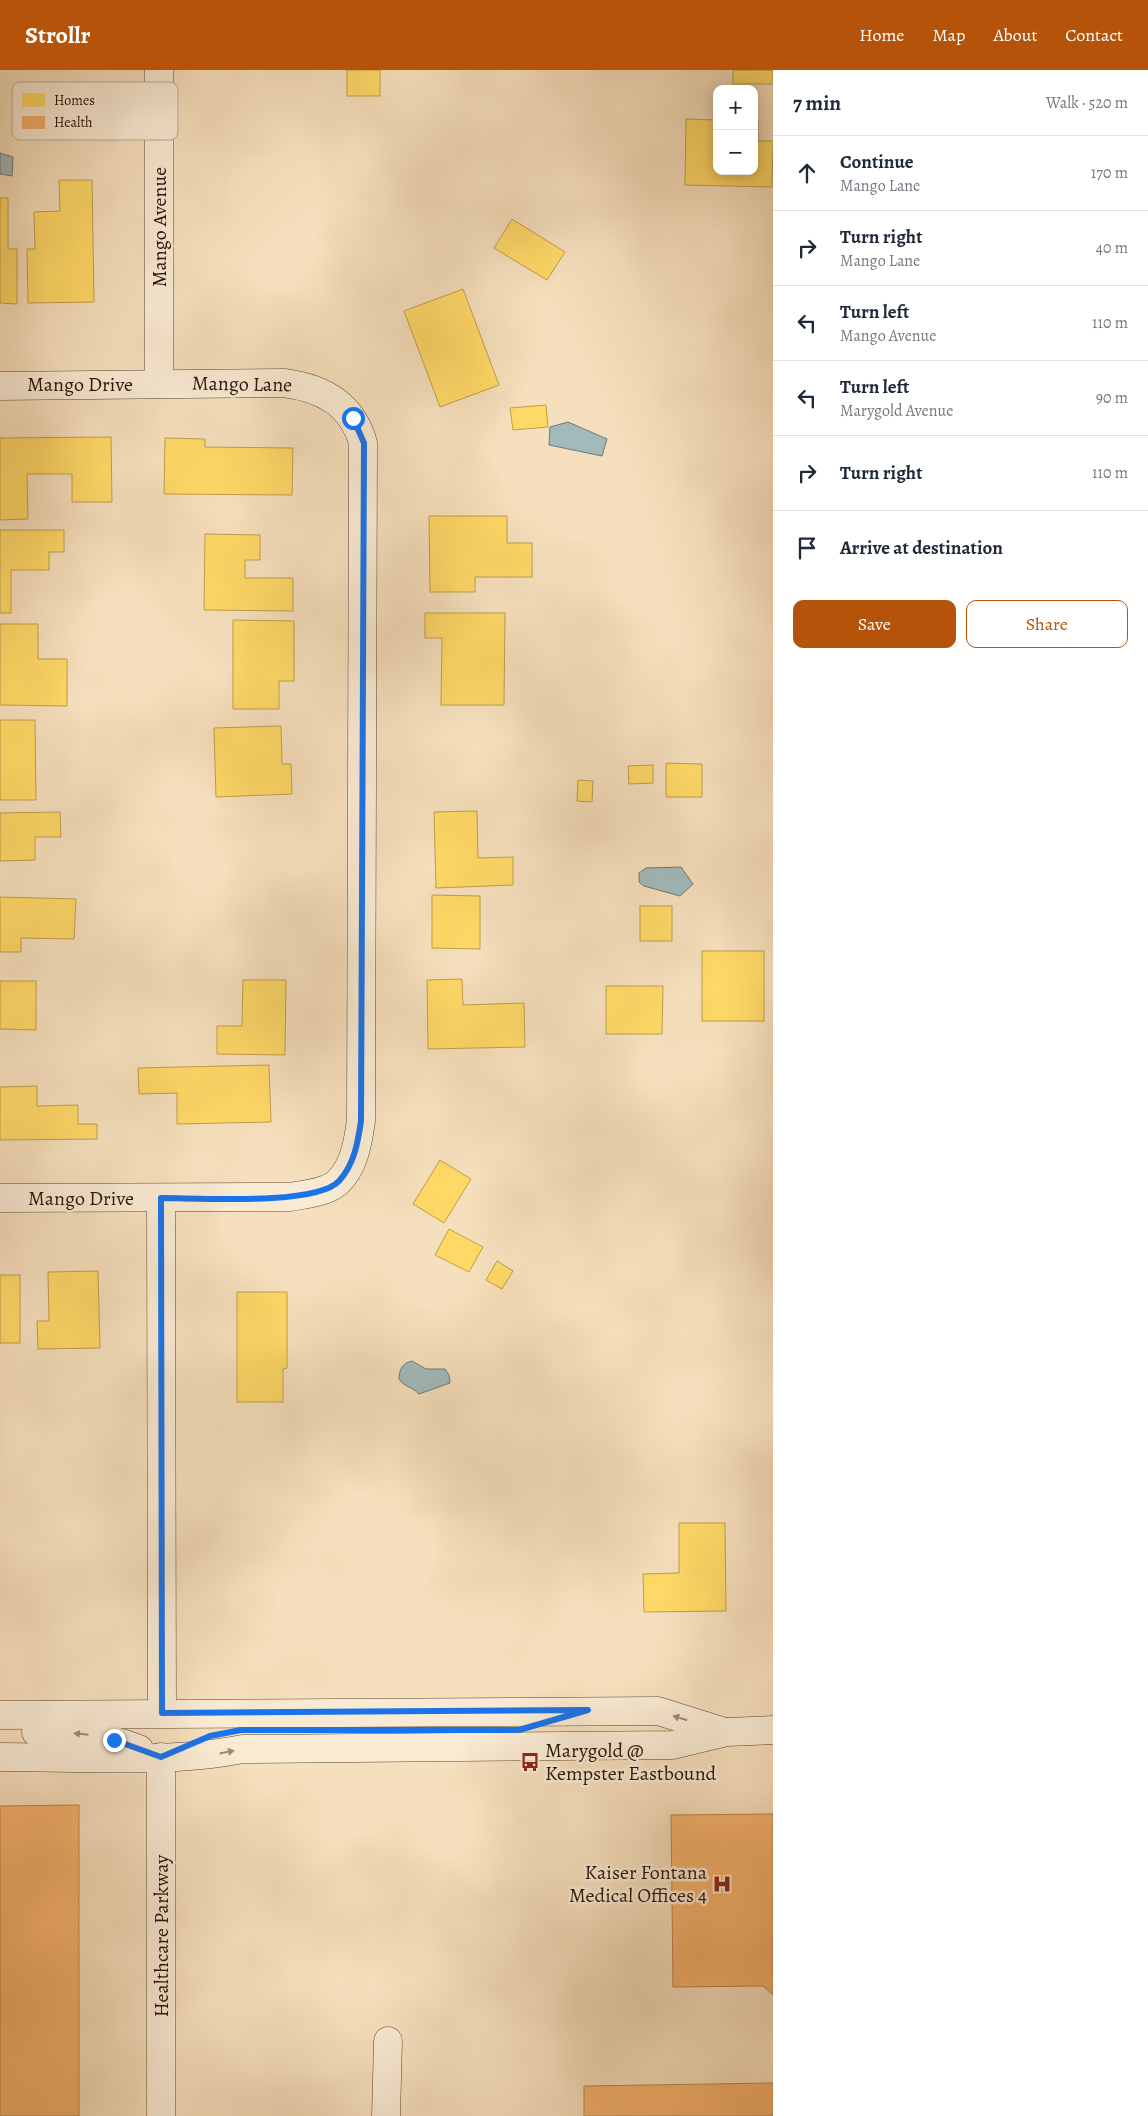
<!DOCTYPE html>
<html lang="en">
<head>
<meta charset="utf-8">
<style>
  body { margin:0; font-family:Alegreya,serif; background:#f2f2f3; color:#1f2937 }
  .controls { position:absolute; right:15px; top:15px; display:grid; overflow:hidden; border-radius:10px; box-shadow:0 2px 12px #0003 }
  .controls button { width:45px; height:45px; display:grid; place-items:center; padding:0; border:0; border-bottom:1px solid #e0e1e3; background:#fff; color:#1f2937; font:25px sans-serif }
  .stop { position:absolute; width:15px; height:15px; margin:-11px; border:4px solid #1a73e8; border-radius:50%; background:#fff }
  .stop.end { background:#1a73e8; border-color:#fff; box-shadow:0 1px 5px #0008 }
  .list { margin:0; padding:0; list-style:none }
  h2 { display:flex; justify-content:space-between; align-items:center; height:65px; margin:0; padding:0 20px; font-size:21px }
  h2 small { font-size:16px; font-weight:400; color:#747a83 }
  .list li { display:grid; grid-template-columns:32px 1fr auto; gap:15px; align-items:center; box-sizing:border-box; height:75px; padding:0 20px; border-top:1px solid #e0e1e3 }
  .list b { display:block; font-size:19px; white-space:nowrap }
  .list p { margin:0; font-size:16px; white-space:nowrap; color:#747a83 }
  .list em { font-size:16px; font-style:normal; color:#747a83 }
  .actions { display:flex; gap:10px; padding:15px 20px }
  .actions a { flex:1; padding:11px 0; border:1px solid #b45309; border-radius:10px; text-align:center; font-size:18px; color:#b45309 }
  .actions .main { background:#b45309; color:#fff }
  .icon { flex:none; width:28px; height:28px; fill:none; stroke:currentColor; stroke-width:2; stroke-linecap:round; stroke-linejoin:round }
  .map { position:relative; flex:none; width:773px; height:2046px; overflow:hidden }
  header { display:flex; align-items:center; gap:30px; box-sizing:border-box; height:70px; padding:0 25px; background:#b45309; color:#fff }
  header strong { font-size:24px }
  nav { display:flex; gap:28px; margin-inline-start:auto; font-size:18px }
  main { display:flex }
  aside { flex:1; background:#fff }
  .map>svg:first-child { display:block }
  .water { fill:#a2babc; stroke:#707874 }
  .homes { fill:#ffd966; stroke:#be9e4a }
  .health { fill:#f6b26b; stroke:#b8834d }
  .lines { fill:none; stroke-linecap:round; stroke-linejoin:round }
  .minor-casing { stroke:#5a4734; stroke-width:29 }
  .minor { stroke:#f9ead3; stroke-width:28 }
  .oneway { fill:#9a8a77 }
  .route { stroke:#1a73e8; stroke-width:6 }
  .labels { text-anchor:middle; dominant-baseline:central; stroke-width:5; stroke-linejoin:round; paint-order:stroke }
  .street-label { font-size:20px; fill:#261407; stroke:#f9ead3 }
  .poi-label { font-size:20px; fill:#261407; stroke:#f9ead3; text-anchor:start }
  .key { fill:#f9ead3; stroke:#baaa96; stroke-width:1 }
  .key-label { font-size:14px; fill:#261407 }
</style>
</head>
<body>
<header>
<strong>Strollr</strong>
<nav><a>Home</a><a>Map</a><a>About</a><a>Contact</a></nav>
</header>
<main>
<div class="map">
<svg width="773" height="2046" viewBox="0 0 773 2046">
  <rect width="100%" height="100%" fill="#f6dfbc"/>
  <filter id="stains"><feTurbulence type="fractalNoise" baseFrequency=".004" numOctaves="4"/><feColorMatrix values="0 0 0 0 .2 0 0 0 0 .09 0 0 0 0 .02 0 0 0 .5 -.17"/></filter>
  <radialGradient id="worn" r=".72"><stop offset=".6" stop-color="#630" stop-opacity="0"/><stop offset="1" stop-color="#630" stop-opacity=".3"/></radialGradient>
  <!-- water -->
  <g class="water">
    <path d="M0 83 13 87 12 106 0 104Z"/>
    <path d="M568 352 607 369 602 386 549 375 550 357Z"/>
    <path d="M681 797 693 814 680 826 644 816 639 812V803L646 798Z"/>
    <path d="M412 1291 426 1299H445L449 1305 450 1313 419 1324C413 1317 404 1317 399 1309 399 1299 403 1293 412 1291Z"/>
  </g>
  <!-- homes -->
  <g class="homes">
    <rect x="347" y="0" width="33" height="26"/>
    <rect x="733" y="0" width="40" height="14"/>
    <path d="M686 49 717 50V101H754V51H758V71H773L772 117 685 115Z"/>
    <path d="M59 110H92L94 232 28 233 27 179H35L34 142 60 141Z"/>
    <path d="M0 128H8V179H17V234L0 233Z"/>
    <path d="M512 149 565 182 547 210 494 178Z"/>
    <path d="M463 219 499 315 440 337 404 241Z"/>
    <path d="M546 335 548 357 513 360 510 338Z"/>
    <path d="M111 367 112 432H72V404H27L28 449 0 450V368Z"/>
    <path d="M165 368 205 369V377L293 378 292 425 164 424Z"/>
    <path d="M429 446H507V473H532V507H475V522H430Z"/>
    <path d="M0 460H64V482H49V500H11V543H0Z"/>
    <path d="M205 464 260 465V490H245V508H293V541L204 540Z"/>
    <path d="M425 543H505L504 635H441L442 568H425Z"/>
    <path d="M233 550 294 551V611H279V639H233Z"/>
    <path d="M0 554H38V589H67V636L0 635Z"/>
    <path d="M0 650H35L36 730H0Z"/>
    <path d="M281 656 282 694H291L292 724 216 727 214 658Z"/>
    <path d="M666 693 702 694V727H666Z"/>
    <path d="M653 695V713L629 714 628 696Z"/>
    <path d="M578 710 593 711 592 732 577 731Z"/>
    <path d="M477 741 478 788 513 787V815L436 818 434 742Z"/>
    <path d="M60 742 61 767H35V790L0 791V743Z"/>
    <path d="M432 825 480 826V879L432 878Z"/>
    <path d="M0 827 76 829 74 869 21 868V882H0Z"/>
    <rect x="640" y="836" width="32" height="35"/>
    <rect x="702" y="881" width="62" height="70"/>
    <path d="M462 909 463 935 524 933 525 977 428 979 427 910Z"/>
    <path d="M243 910H286L285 985 217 984V956H242Z"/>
    <path d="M0 911H36V960L0 959Z"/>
    <path d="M606 916H663L662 964H606Z"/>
    <path d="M269 995 271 1052 177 1054V1023L139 1024 138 998Z"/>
    <path d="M37 1016V1036L78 1035V1054H97V1069L0 1070V1017Z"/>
    <path d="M440 1090 471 1109 444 1153 413 1134Z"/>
    <path d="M449 1159 483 1177 469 1202 435 1185Z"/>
    <path d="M497 1191 513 1201 502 1219 486 1210Z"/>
    <path d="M98 1201 100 1278 38 1279 37 1251H49L48 1202Z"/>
    <rect x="0" y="1205" width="20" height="68"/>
    <path d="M237 1222H287V1298L283 1299V1332H237Z"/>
    <path d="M679 1453H725L726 1541 644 1542 643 1504 679 1503Z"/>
  </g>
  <!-- health -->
  <g class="health">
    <path d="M79 1735V2046H0V1736Z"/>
    <path d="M773 1744V1925L763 1916 673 1917 671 1745Z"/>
    <path d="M773 2013V2046H584V2016Z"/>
  </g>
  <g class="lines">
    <!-- minor casing -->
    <g class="minor-casing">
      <g id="minor">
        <path d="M159 0V314"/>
        <path d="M0 316 284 313C323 318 352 334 363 373L361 1051C358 1072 354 1097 338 1112 326 1123 305 1124 290 1127L0 1128"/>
        <path d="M161 1128 162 1643"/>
        <path d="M0 1645 658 1641 725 1662"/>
        <path d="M36 1662C73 1662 105 1666 139 1679"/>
        <path d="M0 1687C78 1687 167 1694 243 1679L673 1675 727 1662 773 1660"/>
        <path d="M161 1687V2046"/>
        <path d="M386 2046 388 1971"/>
      </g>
    </g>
    <!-- minor -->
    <use href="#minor" class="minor"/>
  </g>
  <!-- one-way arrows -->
  <defs><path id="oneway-solid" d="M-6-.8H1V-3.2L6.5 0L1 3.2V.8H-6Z" transform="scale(1.25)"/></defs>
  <g class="oneway">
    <use href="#oneway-solid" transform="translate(680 1648) rotate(-163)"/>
    <use href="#oneway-solid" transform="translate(81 1664) rotate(-174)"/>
    <use href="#oneway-solid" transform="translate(227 1682) rotate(-11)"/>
  </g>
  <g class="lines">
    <!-- route -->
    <path class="route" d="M114 1670 161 1687 210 1666 241 1660H519L588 1640 162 1643 161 1128C197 1128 316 1136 339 1111 354 1095 358 1072 361 1051L364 373 353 348"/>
  </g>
  <!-- icons -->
  <defs>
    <g id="bus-bare" transform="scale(1.5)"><path d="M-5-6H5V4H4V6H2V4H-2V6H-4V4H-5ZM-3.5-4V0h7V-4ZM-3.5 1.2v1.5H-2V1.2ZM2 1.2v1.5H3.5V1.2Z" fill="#8f2418" stroke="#f9ead3" stroke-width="2.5" paint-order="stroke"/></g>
    <g id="hospital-bare" transform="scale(1.5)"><path d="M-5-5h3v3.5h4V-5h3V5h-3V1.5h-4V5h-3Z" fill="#8f2418" stroke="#f9ead3" stroke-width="2.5" paint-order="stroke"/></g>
  </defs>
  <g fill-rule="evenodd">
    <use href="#bus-bare" x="530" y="1692"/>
    <use href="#hospital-bare" x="722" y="1814"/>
  </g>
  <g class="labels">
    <!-- street labels -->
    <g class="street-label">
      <text transform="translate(159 157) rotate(-90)">Mango Avenue</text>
      <text x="80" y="314">Mango Drive</text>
      <text transform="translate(242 314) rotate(1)">Mango Lane</text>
      <text x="81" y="1128">Mango Drive</text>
      <text transform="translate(161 1866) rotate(-90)">Healthcare Parkway</text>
    </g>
    <!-- poi labels -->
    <g class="poi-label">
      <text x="545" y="1680">Marygold @<tspan x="545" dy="23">Kempster Eastbound</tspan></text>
      <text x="707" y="1802" text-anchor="end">Kaiser Fontana<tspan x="707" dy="23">Medical Offices 4</tspan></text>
    </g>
  </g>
  <!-- legend -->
  <rect x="12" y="12" width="166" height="58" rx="8" class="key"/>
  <rect x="22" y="23" width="23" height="14" fill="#ffd966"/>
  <rect x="22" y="46" width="23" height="13" fill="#f6b26b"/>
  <g class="key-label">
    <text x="54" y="35">Homes</text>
    <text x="54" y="57">Health</text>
  </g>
  <rect width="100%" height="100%" filter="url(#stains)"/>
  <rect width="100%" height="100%" fill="url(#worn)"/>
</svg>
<div class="controls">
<button>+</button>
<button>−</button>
</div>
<div class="stop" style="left:353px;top:348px"></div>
<div class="stop end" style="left:114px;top:1670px"></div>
</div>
<aside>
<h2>7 min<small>Walk · 520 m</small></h2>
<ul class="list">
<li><svg class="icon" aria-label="ahead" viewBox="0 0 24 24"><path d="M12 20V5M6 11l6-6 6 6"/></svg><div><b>Continue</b><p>Mango Lane</p></div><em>170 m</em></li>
<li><svg class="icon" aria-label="right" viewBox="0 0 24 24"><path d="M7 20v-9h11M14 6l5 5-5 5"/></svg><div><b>Turn right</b><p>Mango Lane</p></div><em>40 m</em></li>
<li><svg class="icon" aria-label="left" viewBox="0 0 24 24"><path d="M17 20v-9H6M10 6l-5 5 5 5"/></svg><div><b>Turn left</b><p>Mango Avenue</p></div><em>110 m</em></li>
<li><svg class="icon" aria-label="left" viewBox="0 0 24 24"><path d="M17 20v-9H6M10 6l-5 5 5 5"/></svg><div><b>Turn left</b><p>Marygold Avenue</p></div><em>90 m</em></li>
<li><svg class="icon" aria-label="right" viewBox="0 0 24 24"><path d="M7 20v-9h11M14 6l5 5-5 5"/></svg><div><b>Turn right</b></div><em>110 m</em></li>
<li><svg class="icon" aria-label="arrive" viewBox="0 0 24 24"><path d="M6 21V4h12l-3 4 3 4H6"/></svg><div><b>Arrive at destination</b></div></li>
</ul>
<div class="actions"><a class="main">Save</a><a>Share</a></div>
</aside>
</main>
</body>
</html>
